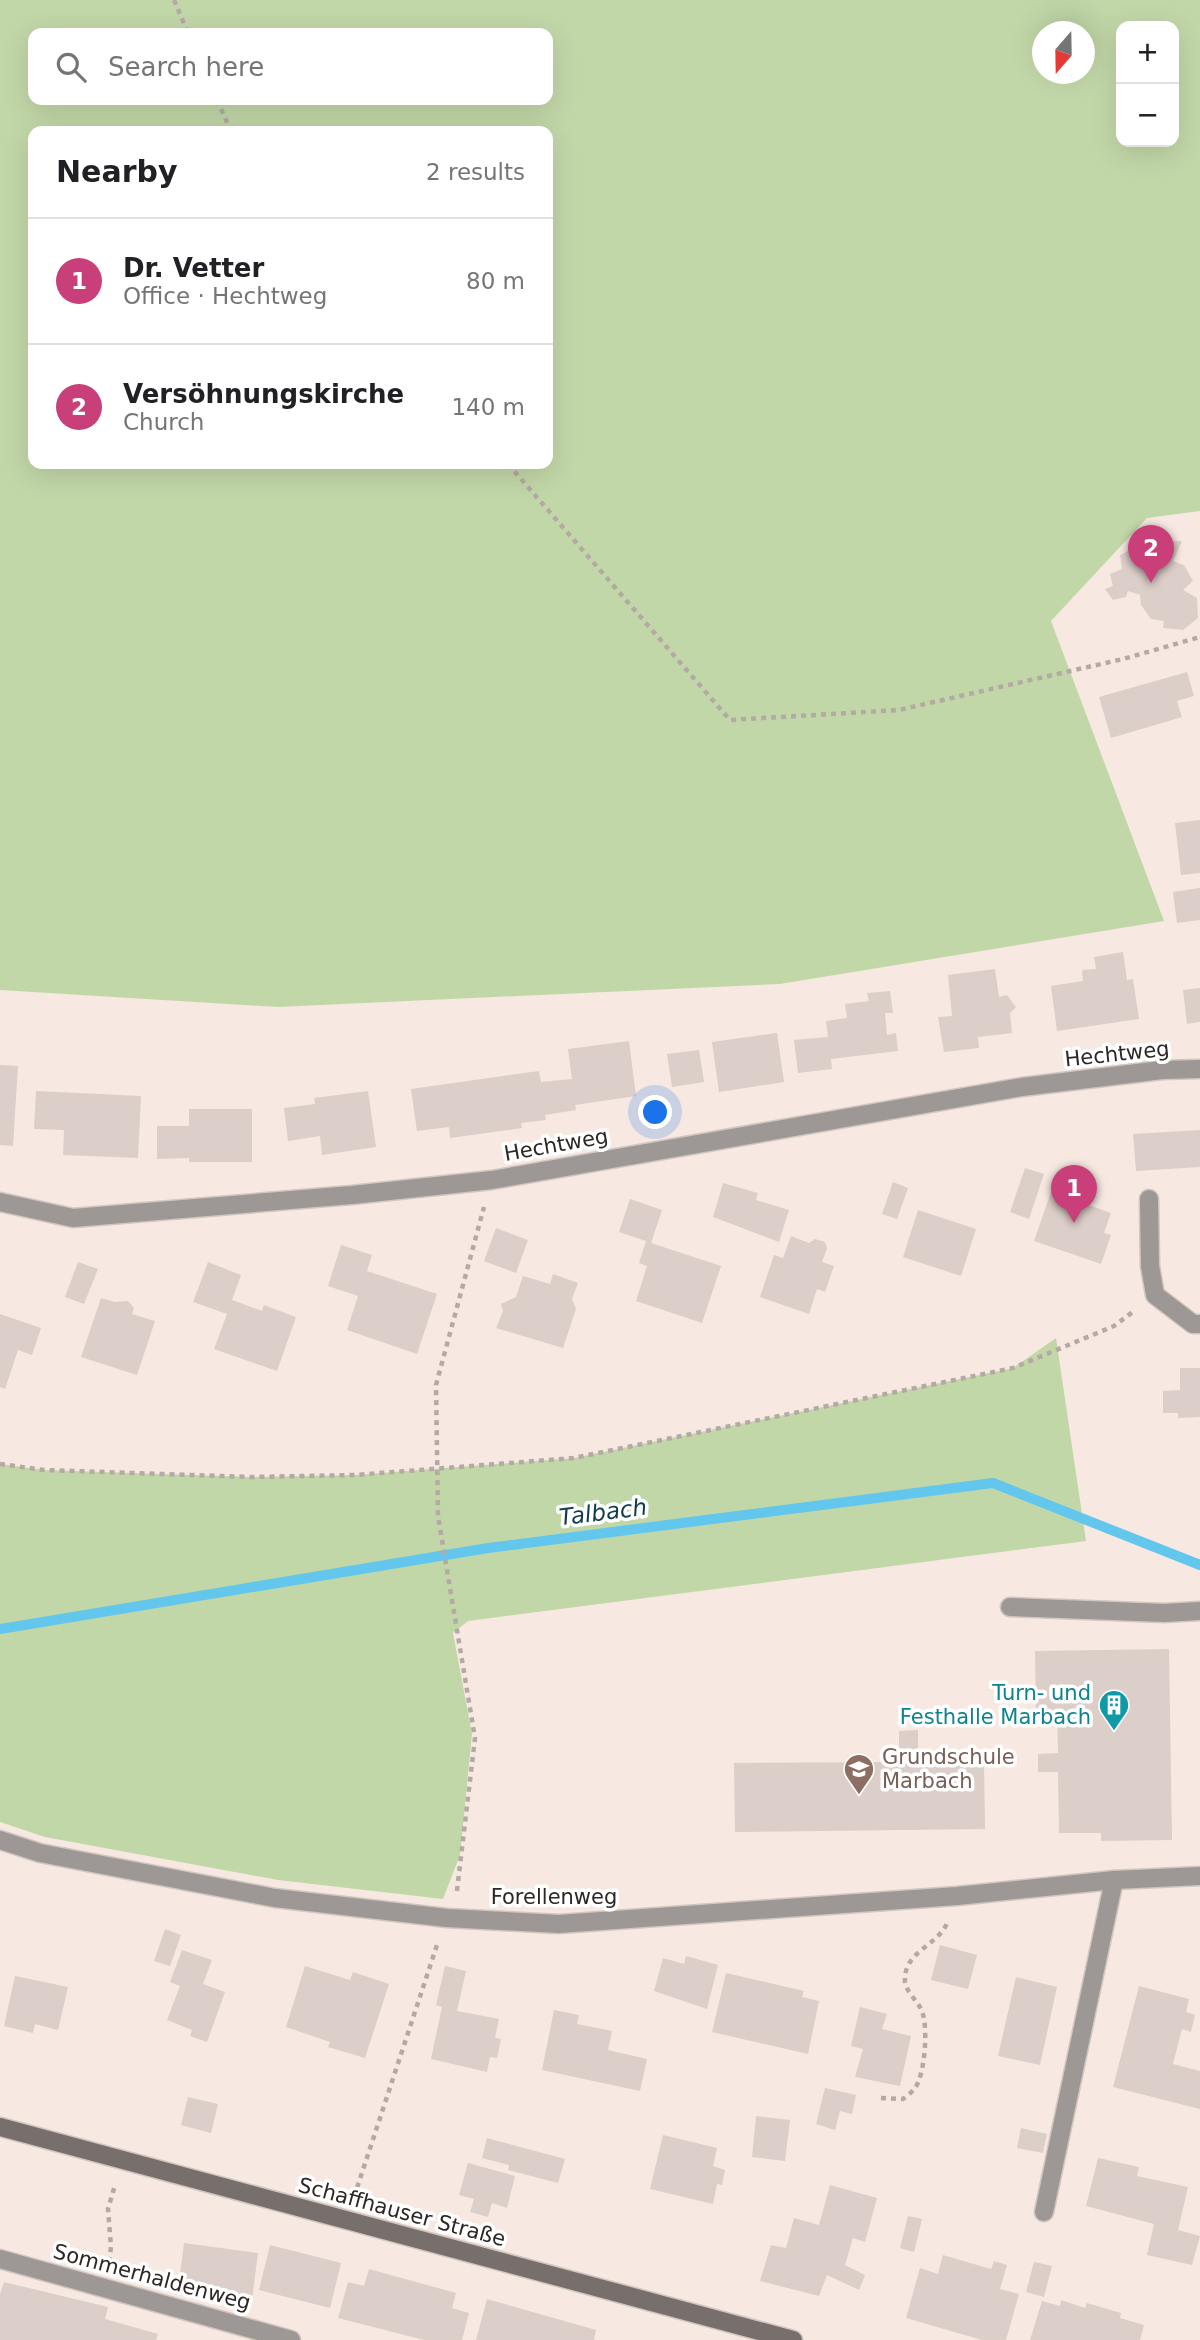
<!DOCTYPE html>
<html lang="en">
<head>
<meta charset="utf-8">
<style>
  body { margin:0; font-family:"DejaVu Sans",sans-serif; background:#f6f6f6; color:#202124 }
  .controls { position:absolute; right:21px; top:21px; display:grid; overflow:hidden; border-radius:14px; box-shadow:0 7px 28px #0002 }
  .controls button { width:63px; height:63px; display:grid; place-items:center; padding:0; border:0; border-bottom:2px solid #e0e0e0; background:#fff; color:#202124; font:35px sans-serif }
  .compass { position:absolute; left:1032px; top:21px; width:63px; height:63px; border-radius:50%; background:#fff; box-shadow:0 7px 28px #0002; rotate:200deg }
  .you { position:absolute; left:656px; top:1113px; width:24px; height:24px; margin:-18px; border:5px solid #fff; border-radius:50%; background:#1a73e8; box-shadow:0 0 0 10px #1a73e833 }
  .badge { display:grid; place-items:center; width:46px; height:46px; border-radius:50%; background:#c93f79; color:#fff; font-size:23px; font-weight:700 }
  .pin { position:absolute; translate:-50% -58px; filter:drop-shadow(0 2px 4px #0008) }
  .pin::after { content:''; position:absolute; top:37px; width:24px; height:21px; background:inherit; clip-path:polygon(0 0,100% 0,50% 100%) }
  .list { margin:0; padding:0; list-style:none }
  h2 { display:flex; justify-content:space-between; align-items:center; height:91px; margin:0; padding:0 28px; font-size:30px }
  h2 small { font-size:23px; font-weight:400; color:#757577 }
  .list li { display:grid; grid-template-columns:46px 1fr auto; gap:21px; align-items:center; box-sizing:border-box; height:126px; padding:0 28px; border-top:2px solid #e0e0e0 }
  .list b { display:block; font-size:26px; white-space:nowrap }
  .list p { margin:0; font-size:23px; white-space:nowrap; color:#757577 }
  .list em { font-size:23px; font-style:normal; color:#757577 }
  .icon { flex:none; width:38px; height:38px; fill:none; stroke:currentColor; stroke-width:2; stroke-linecap:round; stroke-linejoin:round }
  .map { position:relative; flex:none; width:1200px; height:2340px; overflow:hidden }
  .search { position:absolute; background:#fff; box-shadow:0 7px 28px #0002; left:28px; top:28px; width:525px; height:77px; display:flex; align-items:center; gap:18px; box-sizing:border-box; padding:0 24px; border-radius:14px; color:#757577; font-size:26px }
  .panel { position:absolute; background:#fff; box-shadow:0 7px 28px #0002; left:28px; top:126px; width:525px; height:343px; border-radius:14px }
  .map>svg:first-child { display:block }
  .green { fill:#c2d7a8; fill-rule:evenodd }
  .lines { fill:none; stroke-linecap:round; stroke-linejoin:round }
  .stream { stroke:#63c6ed; stroke-width:10 }
  .building { fill:#dccec8 }
  .lane-casing { stroke:#d2c6c0; stroke-width:21 }
  .street-casing { stroke:#d2c6c0; stroke-width:21 }
  .secondary-casing { stroke:#d2c6c0; stroke-width:21 }
  .path { stroke:#b4a9a4; stroke-width:4.5; stroke-dasharray:5 5; stroke-linecap:butt }
  .lane { stroke:#9d9795; stroke-width:18 }
  .street { stroke:#9d9795; stroke-width:18 }
  .secondary { stroke:#776f6b; stroke-width:18 }
  .labels { text-anchor:middle; dominant-baseline:central; stroke-width:7; stroke-linejoin:round; paint-order:stroke }
  .street-label { font-size:21px; fill:#2c2624; stroke:#fff }
  .culture-label { font-size:21px; fill:#0d838f; stroke:#fff; text-anchor:end }
  .education-label { font-size:21px; fill:#785e54; stroke:#fff; text-anchor:start }
  .water-label { font-size:23px; font-style:italic; fill:#0f3c4c; stroke:#fff }
</style>
</head>
<body>
<div class="map">
<svg width="1200" height="2340" viewBox="0 0 1200 2340">
  <rect width="100%" height="100%" fill="#f7e9e2"/>
  <!-- green -->
  <g class="green">
    <path d="M0 0H1200V511L1147 518 1051 621 1164 921 780 984 278 1007 0 990ZM1121 26H1174V142H1121ZM1042 32H1084V74H1042ZM548 33V100H33V33ZM33 131H548V464H33Z"/>
    <path d="M1056 1338 1086 1541 468 1621 453 1633 472 1734 460 1855 443 1899 278 1880 45 1837 0 1822V1464L44 1470 252 1477 355 1475 574 1458 1013 1368Z"/>
  </g>
  <g class="lines">
    <!-- stream -->
    <path class="stream" d="M0 1629 488 1548 993 1483 1200 1565"/>
  </g>
  <!-- building -->
  <g class="building">
    <path d="M1182 541 1173 561 1184 565 1193 581 1183 590 1197 598 1198 618 1183 630 1163 628 1164 621 1151 619 1141 605 1140 595 1128 591 1126 597 1113 600 1105 589 1113 586 1110 574 1122 569 1120 555 1146 542Z"/>
    <path d="M1187 672 1194 696 1177 701 1182 717 1111 738 1099 697Z"/>
    <path d="M1200 820V873L1181 875 1175 823Z"/>
    <path d="M1200 888V920L1177 923 1173 892Z"/>
    <path d="M1123 952 1127 980 1133 979 1139 1019 1057 1031 1051 986 1083 981 1082 970 1096 969 1094 957Z"/>
    <path d="M995 969 999 997 1007 995 1016 1007 1010 1013 1012 1033 978 1037 979 1048 944 1052 938 1017 952 1016 948 975Z"/>
    <path d="M1200 988V1022L1187 1024 1183 990Z"/>
    <path d="M890 991 893 1013H885L887 1035 896 1033 898 1051 831 1059 832 1069 798 1073 794 1040 828 1037 826 1021 847 1018 845 1004 869 1001 867 993Z"/>
    <path d="M777 1033 784 1082 719 1092 712 1042Z"/>
    <path d="M629 1041 636 1096 575 1105 576 1110 545 1115 546 1120 521 1123 522 1128 450 1138 449 1127 417 1131 411 1089 539 1071 541 1082 572 1079 568 1049Z"/>
    <path d="M699 1050 704 1082 672 1087 667 1054Z"/>
    <path d="M0 1065 18 1066 13 1146 0 1145Z"/>
    <path d="M36 1091 141 1096 138 1158 63 1155 64 1130 34 1129Z"/>
    <path d="M368 1091 376 1147 322 1155 320 1136 288 1141 284 1108 315 1104 314 1098Z"/>
    <path d="M189 1109H252V1162H189V1158L157 1159V1126H189Z"/>
    <path d="M1200 1130V1167L1136 1171 1133 1134Z"/>
    <path d="M1025 1168 1044 1174 1029 1219 1010 1212Z"/>
    <path d="M893 1182 908 1188 897 1219 882 1214Z"/>
    <path d="M723 1183 758 1193 756 1200 789 1210 779 1242 713 1217Z"/>
    <path d="M1051 1192 1111 1213 1104 1233 1111 1235 1101 1264 1034 1241Z"/>
    <path d="M630 1199 662 1210 651 1243 721 1266 702 1323 636 1301 647 1266 639 1263 646 1241 619 1232Z"/>
    <path d="M918 1210 976 1229 961 1276 903 1257Z"/>
    <path d="M496 1228 528 1240 516 1273 484 1261Z"/>
    <path d="M791 1236 809 1243 815 1239 825 1242 827 1248 822 1262 834 1266 825 1292 817 1289 809 1314 760 1297 774 1255 783 1258Z"/>
    <path d="M341 1245 372 1255 367 1271 437 1294 417 1354 347 1330 358 1296 328 1286Z"/>
    <path d="M78 1262 98 1269 84 1304 65 1297Z"/>
    <path d="M208 1262 241 1275 232 1300 262 1311 264 1305 296 1317 277 1371 214 1349 227 1314 193 1302Z"/>
    <path d="M553 1274 578 1283 572 1299 576 1309 563 1348 496 1328 503 1311 501 1304 516 1297 523 1276 550 1284Z"/>
    <path d="M101 1298 115 1302 128 1301 134 1308 132 1314 155 1321 137 1375 81 1357Z"/>
    <path d="M0 1314 41 1328 32 1355 18 1350 5 1389 0 1387Z"/>
    <path d="M1180 1368H1200V1417L1178 1418V1413H1163V1391L1180 1390Z"/>
    <path d="M1169 1649 1172 1840 1101 1841V1833H1059L1058 1772H1038V1754L1058 1753 1057 1710H1036L1035 1651Z"/>
    <path d="M918 1730V1762H984L985 1829 735 1832 734 1763 899 1762V1731Z"/>
    <path d="M165 1929 181 1935 170 1966 154 1961Z"/>
    <path d="M940 1945 977 1955 968 1989 931 1980Z"/>
    <path d="M182 1950 212 1960 203 1984 225 1992 207 2042 190 2036 192 2030 167 2020 180 1986 170 1982Z"/>
    <path d="M686 1956 718 1965 707 2009 654 1991 663 1958 684 1964Z"/>
    <path d="M305 1966 350 1980 353 1972 389 1984 365 2058 328 2047 330 2042 286 2027Z"/>
    <path d="M445 1966 466 1971 457 2011 499 2019 495 2038 501 2039 497 2058 490 2057 487 2072 431 2059 442 2007 436 2005Z"/>
    <path d="M726 1973 804 1991 802 1997 819 2001 808 2054 712 2032Z"/>
    <path d="M15 1976 68 1987 58 2030 35 2024 33 2033 4 2026Z"/>
    <path d="M1016 1977 1057 1987 1040 2065 998 2056Z"/>
    <path d="M1139 1986 1189 1999 1186 2012 1195 2015 1191 2032 1182 2029 1173 2064 1200 2071V2109L1113 2087Z"/>
    <path d="M860 2007 887 2014 882 2029 911 2036 900 2086 855 2077 863 2049 851 2046Z"/>
    <path d="M554 2010 579 2015 577 2024 612 2031 608 2050 647 2059 640 2091 542 2070Z"/>
    <path d="M825 2088 856 2095 852 2114 840 2111 835 2130 816 2124Z"/>
    <path d="M188 2097 218 2104 211 2133 181 2125Z"/>
    <path d="M756 2116 790 2120 785 2161 752 2157Z"/>
    <path d="M1021 2128 1047 2134 1043 2153 1017 2148Z"/>
    <path d="M663 2135 717 2148 713 2166 725 2170 722 2185 717 2184 713 2204 650 2189Z"/>
    <path d="M487 2138 565 2159 558 2183 508 2170 509 2165 482 2158Z"/>
    <path d="M1098 2158 1139 2167 1137 2176 1188 2187 1178 2230 1200 2236 1192 2265 1147 2255 1154 2224 1086 2206Z"/>
    <path d="M468 2163 515 2176 507 2208 492 2203 488 2217 470 2212 474 2199 459 2195Z"/>
    <path d="M830 2185 877 2198 865 2242 853 2238 845 2265 865 2275 859 2290 827 2275 819 2296 760 2281 771 2245 786 2248 794 2218 819 2225Z"/>
    <path d="M908 2216 922 2219 914 2252 900 2248Z"/>
    <path d="M184 2243 258 2253 252 2300 178 2290Z"/>
    <path d="M270 2245 341 2263 330 2308 259 2290Z"/>
    <path d="M943 2255 991 2269 994 2261 1007 2265 1000 2289 1019 2294 1006 2340H982L906 2318 920 2268 938 2274Z"/>
    <path d="M1034 2262 1052 2266 1044 2297 1026 2292Z"/>
    <path d="M369 2269 456 2293 452 2308 469 2313 462 2340H424L338 2318 348 2282 364 2286Z"/>
    <path d="M4 2282 108 2307 105 2319 158 2334 156 2340H0V2294Z"/>
    <path d="M487 2299 596 2330 594 2340H476Z"/>
    <path d="M1061 2300 1085 2308 1087 2303 1121 2313 1120 2318 1144 2325 1140 2340H1030L1042 2301 1060 2306Z"/>
  </g>
  <g class="lines">
    <!-- lane casing -->
    <g class="lane-casing">
      <g id="lane">
        <path d="M1149 1199 1150 1266 1155 1295 1193 1324H1200"/>
        <path d="M1010 1607 1164 1613 1200 1611"/>
      </g>
    </g>
    <!-- street casing -->
    <g class="street-casing">
      <g id="street">
        <path d="M0 1202 73 1218 352 1195 492 1180 1022 1087 1162 1070 1200 1069"/>
        <path d="M0 1840 40 1853 275 1898 447 1918 559 1924 957 1896 1114 1880 1200 1876"/>
        <path d="M1044 2212 1114 1880"/>
        <path d="M0 2259 291 2340"/>
      </g>
    </g>
    <!-- secondary casing -->
    <g class="secondary-casing">
      <path id="secondary" d="M0 2127 793 2340"/>
    </g>
    <!-- path -->
    <g class="path">
      <path d="M174 0 188 33"/>
      <path d="M217 100 231 131"/>
      <path d="M508 464 730 720 899 710 1123 659 1200 637"/>
      <path d="M0 1464 44 1470 252 1477 355 1475 574 1458 1013 1368 1114 1326 1134 1311"/>
      <path d="M457 1891 475 1738 438 1516 436 1385 484 1207"/>
      <path d="M881 2098 903 2099C907 2096 912 2092 915 2088 925 2075 929 2024 921 2009 917 2001 906 1991 905 1982 903 1951 938 1946 947 1923"/>
      <path d="M354 2197 438 1942"/>
      <path d="M109 2262 111 2247 108 2209 115 2185"/>
    </g>
    <!-- lane -->
    <use href="#lane" class="lane"/>
    <!-- street -->
    <use href="#street" class="street"/>
    <!-- secondary -->
    <use href="#secondary" class="secondary"/>
  </g>
  <!-- icons -->
  <defs>
    <g id="building-pin" transform="scale(1.575)"><path d="M0 17L-7.5 6A9.5 9.5 0 1 1 7.5 6Z" fill="#0f9aa8" stroke="#fff"/><path d="M-4-6H4V6H1V3H-1V6H-4ZM-2.5-4.3h1.7v1.8h-1.7ZM.8-4.3h1.7v1.8H.8ZM-2.5-1h1.7V.8h-1.7ZM.8-1h1.7V.8H.8Z" fill="#fff"/></g>
    <g id="school-pin" transform="scale(1.575)"><path d="M0 17L-7.5 6A9.5 9.5 0 1 1 7.5 6Z" fill="#8d6e63" stroke="#fff"/><path d="M0-5L7-2L0 1L-7-2ZM-4 1L0 2.5L4 1V4Q0 6-4 4Z" fill="#fff"/></g>
  </defs>
  <g fill-rule="evenodd">
    <use href="#building-pin" x="1114" y="1705"/>
    <use href="#school-pin" x="859" y="1769"/>
  </g>
  <g class="labels">
    <!-- street labels -->
    <g class="street-label">
      <text transform="translate(1117 1054) rotate(-6)">Hechtweg</text>
      <text transform="translate(556 1145) rotate(-10)">Hechtweg</text>
      <text x="554" y="1897">Forellenweg</text>
      <text transform="translate(402 2212) rotate(15)">Schaffhauser Straße</text>
      <text transform="translate(152 2277) rotate(15)">Sommerhaldenweg</text>
    </g>
    <!-- culture labels -->
    <g class="culture-label">
      <text x="1091" y="1693">Turn- und<tspan x="1091" dy="24">Festhalle Marbach</tspan></text>
    </g>
    <!-- education labels -->
    <g class="education-label">
      <text x="882" y="1757">Grundschule<tspan x="882" dy="24">Marbach</tspan></text>
    </g>
    <!-- water labels -->
    <g class="water-label">
      <text transform="translate(603 1512) rotate(-7)">Talbach</text>
    </g>
  </g>
</svg>
<div class="controls">
<button>+</button>
<button>−</button>
</div>
<svg class="compass" viewBox="-18 -18 36 36"><path d="M0-13l5 13h-10z" fill="#e53935"/><path d="M0 13l5-13h-10z" fill="#757577"/></svg>
<div class="you"></div>
<div class="pin badge" style="left:1074px;top:1223px">1</div>
<div class="pin badge" style="left:1151px;top:583px">2</div>
<div class="search"><svg class="icon" aria-label="search" viewBox="0 0 24 24"><circle cx="10" cy="10" r="6"/><path d="M15 15l6 6"/></svg>Search here</div>
<section class="panel">
<h2>Nearby<small>2 results</small></h2>
<ul class="list">
<li><span class="badge">1</span><div><b>Dr. Vetter</b><p>Office · Hechtweg</p></div><em>80 m</em></li>
<li><span class="badge">2</span><div><b>Versöhnungskirche</b><p>Church</p></div><em>140 m</em></li>
</ul>
</section>
</div>
</body>
</html>
